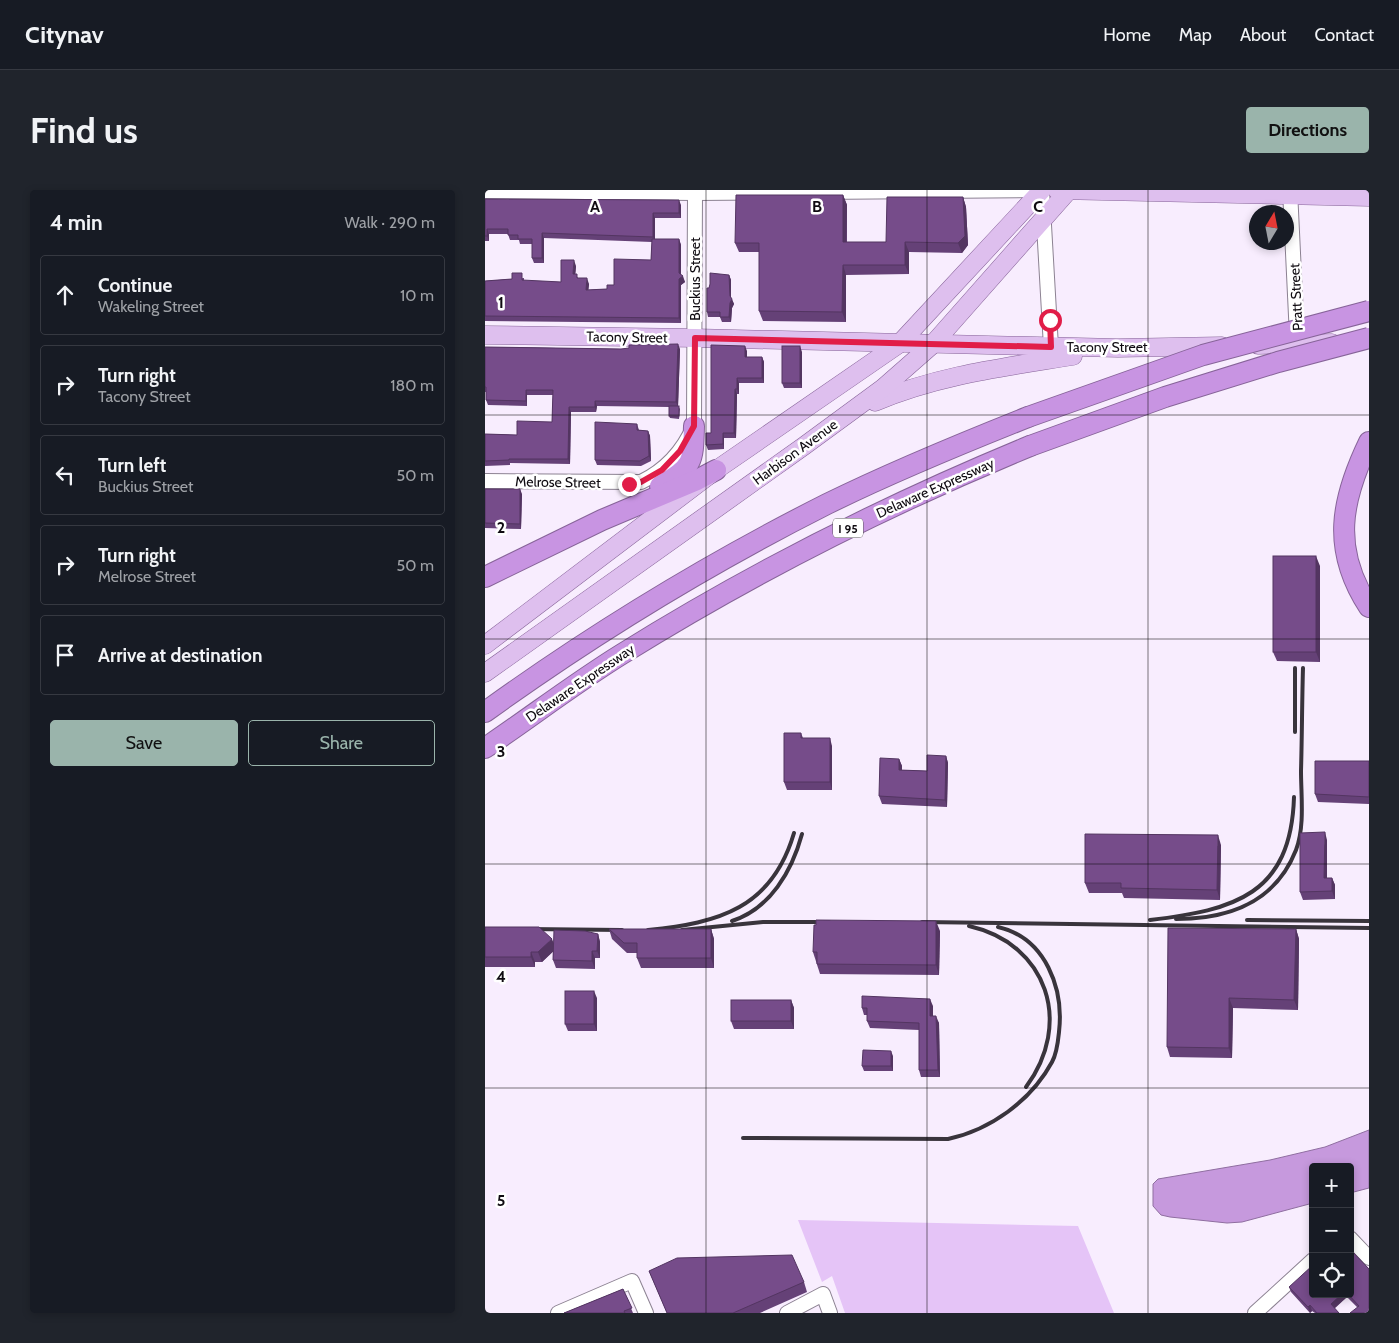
<!DOCTYPE html>
<html lang="en">
<head>
<meta charset="utf-8">
<style>
  body { margin:0; font-family:Cabin,sans-serif; background:#20242c; color:#f1f3f6 }
  .controls { position:absolute; right:15px; bottom:15px; display:grid; overflow:hidden; border-radius:5px; box-shadow:0 2px 8px #0003 }
  .controls button { width:45px; height:45px; display:grid; place-items:center; padding:0; border:0; border-bottom:1px solid #363941; background:#171b24; color:#f1f3f6; font:25px sans-serif }
  .compass { position:absolute; left:764px; top:15px; width:45px; height:45px; border-radius:50%; background:#171b24; box-shadow:0 2px 8px #0003; rotate:10deg }
  .stop { position:absolute; width:15px; height:15px; margin:-11px; border:4px solid #e11d48; border-radius:50%; background:#fff }
  .stop.end { background:#e11d48; border-color:#fff; box-shadow:0 1px 5px #0008 }
  .list { margin:0; padding:0; list-style:none }
  h2 { display:flex; justify-content:space-between; align-items:center; height:65px; margin:0; padding:0 20px; font-size:21px }
  h2 small { font-size:16px; font-weight:400; color:#9ea1a6 }
  .list li { display:grid; grid-template-columns:32px 1fr auto; gap:15px; align-items:center; box-sizing:border-box; height:80px; margin:0 10px 10px; padding:0 10px; border:1px solid #363941; border-radius:5px }
  .list b { display:block; font-size:19px; white-space:nowrap }
  .list p { margin:0; font-size:16px; white-space:nowrap; color:#9ea1a6 }
  .list em { font-size:16px; font-style:normal; color:#9ea1a6 }
  .actions { display:flex; gap:10px; padding:15px 20px }
  .actions a { flex:1; padding:11px 0; border:1px solid #9ab4ab; border-radius:5px; text-align:center; font-size:18px; color:#9ab4ab }
  .actions .main { background:#9ab4ab; color:#111 }
  .icon { flex:none; width:28px; height:28px; fill:none; stroke:currentColor; stroke-width:2; stroke-linecap:round; stroke-linejoin:round }
  .map { position:relative; flex:none; width:884px; height:1123px; overflow:hidden; border-radius:5px }
  header { display:flex; align-items:center; gap:30px; box-sizing:border-box; height:70px; padding:0 25px; background:#171b24; border-bottom:1px solid #363941 }
  header strong { font-size:24px }
  nav { display:flex; gap:28px; margin-inline-start:auto; font-size:18px }
  .intro { display:flex; align-items:center; justify-content:space-between; box-sizing:border-box; height:120px; padding:0 30px }
  h1 { margin:0; font-size:35px }
  .button { padding:12px 22px; border-radius:5px; background:#9ab4ab; color:#111; font-size:18px; font-weight:700 }
  main { display:flex; gap:30px; padding:0 30px }
  aside { flex:1; background:#171b24; border-radius:5px; box-shadow:0 2px 8px #0003 }
  .map>svg:first-child { display:block }
  .green { fill:#e5c4f7 }
  .water { fill:#c699dd; stroke:#8f6ea0 }
  .lines { fill:none; stroke-linecap:round; stroke-linejoin:round }
  .minor-casing { stroke:#8c8292; stroke-width:16 }
  .major-casing { stroke:#876499; stroke-width:19 }
  .highway-casing { stroke:#876499; stroke-width:22 }
  .minor { stroke:#fff; stroke-width:14 }
  .major { stroke:#debfee; stroke-width:18 }
  .highway { stroke:#c894e2; stroke-width:20 }
  .rail { stroke:#39343c; stroke-width:4 }
  .highway-bridge-casing { stroke:#876499; stroke-width:22; stroke-linecap:butt }
  .highway-bridge { stroke:#c894e2; stroke-width:20 }
  .wall { fill:#654177 }
  .shaded-wall { fill:#533561 }
  .building { fill:#764c8a; stroke:#533561 }
  .route { stroke:#e11d48; stroke-width:6 }
  .grid { fill:none; stroke:#0f0b11; stroke-width:1; stroke-opacity:0.55 }
  .labels { text-anchor:middle; dominant-baseline:central; stroke-width:5; stroke-linejoin:round; paint-order:stroke }
  .shield { fill:#fff; stroke:#575458; stroke-width:1 }
  .shield-label { font-size:12px; font-weight:bold; fill:#0f0b11 }
  .street-label { font-size:14px; fill:#0f0b11; stroke:#fff }
  .grid-label { font-size:16px; text-anchor:middle; font-weight:bold; fill:#0f0b11; stroke:#fff; stroke-width:5; stroke-linejoin:round; paint-order:stroke }
</style>
</head>
<body>
<header>
<strong>Citynav</strong>
<nav><a>Home</a><a>Map</a><a>About</a><a>Contact</a></nav>
</header>
<div class="intro"><h1>Find us</h1><a class="button">Directions</a></div>
<main>
<aside>
<h2>4 min<small>Walk · 290 m</small></h2>
<ul class="list">
<li><svg class="icon" aria-label="ahead" viewBox="0 0 24 24"><path d="M12 20V5M6 11l6-6 6 6"/></svg><div><b>Continue</b><p>Wakeling Street</p></div><em>10 m</em></li>
<li><svg class="icon" aria-label="right" viewBox="0 0 24 24"><path d="M7 20v-9h11M14 6l5 5-5 5"/></svg><div><b>Turn right</b><p>Tacony Street</p></div><em>180 m</em></li>
<li><svg class="icon" aria-label="left" viewBox="0 0 24 24"><path d="M17 20v-9H6M10 6l-5 5 5 5"/></svg><div><b>Turn left</b><p>Buckius Street</p></div><em>50 m</em></li>
<li><svg class="icon" aria-label="right" viewBox="0 0 24 24"><path d="M7 20v-9h11M14 6l5 5-5 5"/></svg><div><b>Turn right</b><p>Melrose Street</p></div><em>50 m</em></li>
<li><svg class="icon" aria-label="arrive" viewBox="0 0 24 24"><path d="M6 21V4h12l-3 4 3 4H6"/></svg><div><b>Arrive at destination</b></div></li>
</ul>
<div class="actions"><a class="main">Save</a><a>Share</a></div>
</aside>
<div class="map">
<svg width="884" height="1123" viewBox="0 0 884 1123">
  <rect width="100%" height="100%" fill="#f8edfe"/>
  <!-- green -->
  <path class="green" d="M313 1030 593 1036 629 1123H360L347 1086 337 1092Z"/>
  <!-- water -->
  <path class="water" d="M884 940V998L865 1003V977H828V1013L757 1032 742 1033 685 1027 676 1025 668 1016V994L673 989 785 970 840 957Z"/>
  <g class="lines">
    <!-- minor casing -->
    <g class="minor-casing">
      <g id="minor">
        <path d="M557 0 566 157"/>
        <path d="M805 0 812 147"/>
        <path d="M0 1 210 3 557 0"/>
        <path d="M0 291 156 292C181 280 198 261 209 236L210 3"/>
        <path d="M865 1048 884 1068"/>
        <path d="M73 1123 147 1091 161 1123"/>
        <path d="M302 1123 338 1104 345 1123"/>
        <path d="M770 1123 828 1070"/>
      </g>
    </g>
    <!-- major casing -->
    <g class="major-casing">
      <g id="major">
        <path d="M572 0 884 7"/>
        <path d="M0 145 210 148 633 158 737 156"/>
        <path d="M773 155 847 153"/>
        <path d="M390 212C453 185 521 177 588 166"/>
        <path d="M0 455 231 280 414 154 557 0"/>
        <path d="M0 483 319 256 398 198 447 155 584 0"/>
      </g>
    </g>
    <!-- highway casing -->
    <g class="highway-casing">
      <g id="highway">
        <path d="M884 252C856 310 846 359 884 417"/>
        <path d="M175 296C208 276 208 274 209 236"/>
        <path d="M0 387 117 330 212 290 231 280"/>
        <path d="M0 522C108 444 223 374 342 314 407 282 475 254 543 227"/>
        <path d="M0 558C46 527 90 493 137 464 267 383 404 314 545 256"/>
      </g>
    </g>
    <!-- minor -->
    <use href="#minor" class="minor"/>
    <!-- major -->
    <use href="#major" class="major"/>
    <!-- highway -->
    <use href="#highway" class="highway"/>
    <!-- rail -->
    <g class="rail">
      <path d="M810 542V478"/>
      <path d="M691 729C744 729 790 713 811 660 820 636 816 606 816 581 817 546 817 512 818 478"/>
      <path d="M665 730C749 720 806 705 809 607"/>
      <path d="M762 730 884 731"/>
      <path d="M247 731C285 719 307 681 317 644"/>
      <path d="M437 732 884 738"/>
      <path d="M484 736C563 754 588 834 541 897"/>
      <path d="M42 739 137 740"/>
      <path d="M163 740C234 733 287 718 309 643"/>
      <path d="M197 740 278 732H344"/>
      <path d="M258 948 463 949C505 940 546 911 567 872 572 863 573 852 574 842 579 799 561 748 513 737"/>
    </g>
    <!-- highway-bridge casing -->
    <g class="highway-bridge-casing">
      <g id="highway-bridge">
        <path d="M543 227 718 165 884 121"/>
        <path d="M545 256 680 207 793 172 884 148"/>
      </g>
    </g>
    <!-- highway-bridge -->
    <use href="#highway-bridge" class="highway-bridge"/>
  </g>
  <!-- wall -->
  <g class="wall">
    <path d="M358 5 362 15V52H401L478 7 481 17 483 55 477 63 424 62V84L361 85V132L278 131 274 121V62H254L250 53Z"/>
    <path d="M0 9 196 15V28H170V49H194L196 55V85L200 92 196 95V133L0 131V91L39 88V91L76 92 91 76 90 84 93 88 104 94 103 100 122 99 129 95 166 70 167 52 59 48V73H49L47 68V54H35L34 50H25L23 44H4V51H0Z"/>
    <path d="M244 85 246 90V108L249 114 247 118 246 132H237L235 127H223L222 122 224 98Z"/>
    <path d="M0 157 136 159H195L193 216 195 219 194 229 185 228 184 226V217L112 216 111 222H86L85 274 25 273V275L0 276V244L32 245 67 232 68 205H42V216L3 215 1 210V202H0Z"/>
    <path d="M262 161V167H277L279 172V193H254V204H252L251 248H239V259L223 260 221 255Z"/>
    <path d="M317 162V198H299L297 193Z"/>
    <path d="M152 234 154 240 163 241 165 246 166 271 156 276 112 275 110 270Z"/>
    <path d="M0 299 37 304 36 339 0 338Z"/>
    <path d="M835 376V472L792 471 788 462Z"/>
    <path d="M316 543 318 548 347 556V600H302L299 592Z"/>
    <path d="M461 566 463 573 462 617 397 614 394 606 414 569 417 576V580L442 581Z"/>
    <path d="M884 571V614L833 612 830 604Z"/>
    <path d="M842 650V688H847L850 695V709L818 710 815 702Z"/>
    <path d="M736 655 735 710 639 708 637 703H604L600 693Z"/>
    <path d="M0 737 69 753 113 744 115 752V768H110V779L71 778 68 770V761L57 772H50V777H0Z"/>
    <path d="M124 739H226L229 749V778H156L152 768V763H142L127 749Z"/>
    <path d="M811 739 814 749 813 820 748 818 747 868 685 867 682 857Z"/>
    <path d="M455 741 454 785 335 784 328 762Z"/>
    <path d="M112 808V841H83L80 834Z"/>
    <path d="M306 810 309 818V839H249L246 831Z"/>
    <path d="M448 816V826L454 833 455 887H436L434 880V840L385 838 382 831V825H379L377 818Z"/>
    <path d="M408 866V881H379L377 876Z"/>
    <path d="M164 1081 319 1092 322 1102 275 1123H182Z"/>
    <path d="M804 1097 828 1104H865L884 1123 872 1117 862 1107 849 1118 854 1123H830L827 1121 825 1123 806 1102Z"/>
    <path d="M138 1099 148 1123H79Z"/>
  </g>
  <!-- shaded-wall -->
  <g class="shaded-wall">
    <path d="M358 5 362 15 361 62 358 52Z"/>
    <path d="M478 7 481 17 483 55 477 63 473 53Z"/>
    <path d="M194 10 196 15V28L194 23Z"/>
    <path d="M168 23 170 28V52L168 47Z"/>
    <path d="M2 39 4 44V51L2 46Z"/>
    <path d="M57 43 59 48V73L57 68Z"/>
    <path d="M194 49 196 55V88L198 86 200 92 196 95V133L194 128Z"/>
    <path d="M420 52 424 62V84L420 75Z"/>
    <path d="M89 70 91 76 90 89 88 84Z"/>
    <path d="M358 75 361 85V132L357 122Z"/>
    <path d="M244 85 246 90V110L247 109 249 114 247 118 246 132 244 127Z"/>
    <path d="M102 88 104 94 103 105 101 100Z"/>
    <path d="M193 154 195 159 193 217 191 212Z"/>
    <path d="M260 156 262 161V172L260 167Z"/>
    <path d="M315 156 317 162V198L315 193Z"/>
    <path d="M277 167 279 172V193L277 188Z"/>
    <path d="M252 188 254 193V204L252 199Z"/>
    <path d="M250 199 252 204 251 248 249 243Z"/>
    <path d="M41 200 42 205V216L41 211Z"/>
    <path d="M110 211 112 216 111 222 110 217Z"/>
    <path d="M84 217 86 222 85 274 83 269Z"/>
    <path d="M163 241 165 246 166 271 164 266Z"/>
    <path d="M238 243 239 248V259L238 254Z"/>
    <path d="M35 299 37 304 36 339 35 334Z"/>
    <path d="M831 366 835 376V472L831 462Z"/>
    <path d="M345 548 347 556V600L345 592Z"/>
    <path d="M461 566 463 573 462 617 460 610Z"/>
    <path d="M414 569 417 576V588L414 580Z"/>
    <path d="M840 642 842 650V695L839 688Z"/>
    <path d="M733 645 736 655 735 710 732 700Z"/>
    <path d="M847 688 850 695V709L847 701Z"/>
    <path d="M451 731 455 741 454 785 451 775Z"/>
    <path d="M226 739 229 749V778L226 768Z"/>
    <path d="M811 739 814 749 813 820 809 810Z"/>
    <path d="M113 744 115 752V768L112 761Z"/>
    <path d="M67 749 71 759 57 772 53 762Z"/>
    <path d="M107 761 110 768V779L107 771Z"/>
    <path d="M46 762 50 772V777L46 767Z"/>
    <path d="M109 801 112 808V841L109 834Z"/>
    <path d="M744 808 748 818 747 868 744 858Z"/>
    <path d="M445 809 448 816V833L445 826Z"/>
    <path d="M306 810 309 818V839L306 831Z"/>
    <path d="M451 826 454 833 455 887 453 880Z"/>
    <path d="M406 861 408 866V881L406 876Z"/>
    <path d="M857 1104H861L862 1107 848 1120 846 1114Z"/>
    <path d="M825 1115 827 1121 825 1123 823 1117Z"/>
  </g>
  <!-- building -->
  <g class="building">
    <path d="M251 5H358V52H401L402 7H478L480 46 473 53 420 52V75H358L357 122 274 121V53H250Z"/>
    <path d="M0 9 194 10V23H168V47L57 43V68H47V49H33V45H23V39H2V46H0Z"/>
    <path d="M167 49H194V83L198 86 194 89V128L0 126V91L27 89V83H37V90L76 92V70H89L88 84H92V88H102L101 100 122 99V95H129V69L166 70Z"/>
    <path d="M225 83 244 85 245 106 247 109 245 113 244 127H235V122H222V98H224L225 94Z"/>
    <path d="M193 154 191 212 110 211V217H84L83 269H24V270L0 271V244L32 245V231L67 232 68 200H41V211L1 210V197H0V157L136 159 144 158V155Z"/>
    <path d="M226 155 260 156V167H277V188H252V199H250L249 243H238V254L221 255V243H226Z"/>
    <rect x="297" y="156" width="18" height="37"/>
    <rect x="184" y="216" width="10" height="10"/>
    <path d="M110 232 152 234V240L163 241 164 266 155 271 110 270Z"/>
    <path d="M0 299H35V334L0 333Z"/>
    <rect x="788" y="366" width="43" height="96"/>
    <path d="M299 543H316V548H345V592H299Z"/>
    <path d="M442 565 461 566 460 610 394 606 395 568 414 569V580L442 581Z"/>
    <path d="M830 571H884V607L830 604Z"/>
    <path d="M840 642 839 688H847V701L815 702V643Z"/>
    <path d="M600 644 733 645 732 700 636 698V693H600Z"/>
    <path d="M331 730 451 731V775L332 774V762H328L329 735H331Z"/>
    <path d="M0 737H54L67 749 53 762H46V767H0Z"/>
    <path d="M683 738 811 739 809 810 744 808V858L682 857Z"/>
    <path d="M124 739H226V768H152V753H139Z"/>
    <path d="M69 740 100 741 113 744 112 761H107V771L68 770Z"/>
    <rect x="80" y="801" width="29" height="33"/>
    <path d="M377 806 445 809V826H451L453 880H434V833L382 831V818H377Z"/>
    <rect x="246" y="810" width="60" height="21"/>
    <path d="M378 860 406 861V876H377Z"/>
    <path d="M865 1059 884 1079V1123H865L874 1116 863 1104H865Z"/>
    <path d="M307 1065 319 1092 248 1123H182L164 1081 192 1068Z"/>
    <path d="M828 1075V1104H857L846 1114 854 1123H832L825 1115 823 1117 804 1097Z"/>
    <path d="M138 1099 147 1118 139 1121 140 1123H79Z"/>
  </g>
  <g class="lines">
    <!-- route -->
    <path class="route" d="M144 294 156 292 177 280 195 261 209 236 210 148 566 157 565 130"/>
  </g>
  <!-- grid -->
  <path class="grid" d="M221 0V1123M442 0V1123M663 0V1123M0 225H884M0 449H884M0 674H884M0 898H884"/>
  <g class="labels">
    <!-- shield labels -->
    <rect class="shield" x="348" y="328.5" width="30" height="19" rx="4"/>
    <g class="shield-label">
      <text x="363" y="338">I 95</text>
    </g>
    <!-- street labels -->
    <g class="street-label">
      <text transform="translate(210 89) rotate(-90)">Buckius Street</text>
      <text transform="translate(811 107) rotate(-93)">Pratt Street</text>
      <text transform="translate(142 147) rotate(1)">Tacony Street</text>
      <text x="622" y="157">Tacony Street</text>
      <text transform="translate(310 262) rotate(-36)">Harbison Avenue</text>
      <text transform="translate(73 292) rotate(1)">Melrose Street</text>
      <text transform="translate(450 298) rotate(-24)">Delaware Expressway</text>
      <text transform="translate(95 493) rotate(-34)">Delaware Expressway</text>
    </g>
  </g>
  <g class="grid-label">
    <text x="110" y="22">A</text>
    <text x="332" y="22">B</text>
    <text x="553" y="22">C</text>
    <text x="16" y="118">1</text>
    <text x="16" y="343">2</text>
    <text x="16" y="567">3</text>
    <text x="16" y="792">4</text>
    <text x="16" y="1016">5</text>
  </g>
</svg>
<div class="controls">
<button>+</button>
<button>−</button>
<button><svg class="icon" aria-label="locate" viewBox="0 0 24 24"><circle cx="12" cy="12" r="6"/><path d="M12 2v4M12 18v4M2 12h4M18 12h4"/></svg></button>
</div>
<svg class="compass" viewBox="-18 -18 36 36"><path d="M0-13l5 13h-10z" fill="#e53935"/><path d="M0 13l5-13h-10z" fill="#9ea1a6"/></svg>
<div class="stop" style="left:565px;top:130px"></div>
<div class="stop end" style="left:144px;top:294px"></div>
</div>
</main>
</body>
</html>
